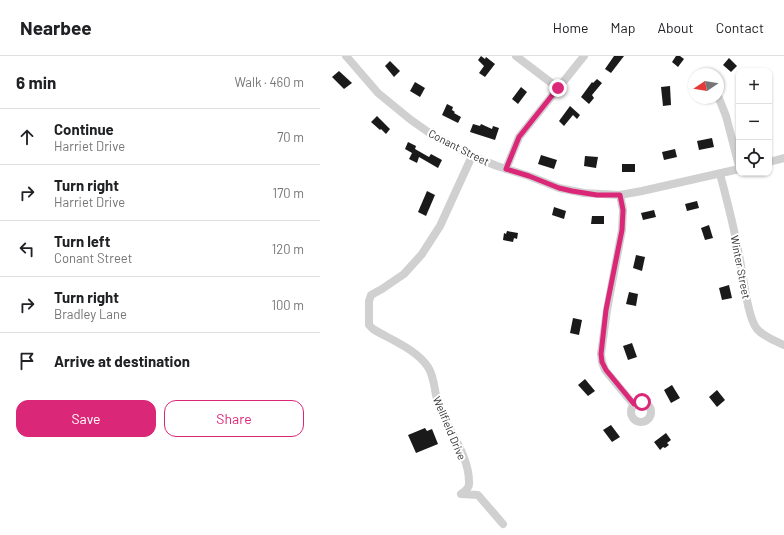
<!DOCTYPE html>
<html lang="en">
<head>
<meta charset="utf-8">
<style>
  body { margin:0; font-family:Barlow,sans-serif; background:#f2f2f2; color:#202124 }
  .controls { position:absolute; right:12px; top:12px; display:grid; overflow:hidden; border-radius:8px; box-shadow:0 1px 3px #0004 }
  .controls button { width:36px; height:36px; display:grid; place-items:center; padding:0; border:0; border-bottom:1px solid #e0e0e0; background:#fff; color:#202124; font:20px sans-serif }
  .compass { position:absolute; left:368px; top:12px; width:36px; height:36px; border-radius:50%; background:#fff; box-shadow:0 1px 3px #0004; rotate:258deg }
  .stop { position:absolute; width:12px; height:12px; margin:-9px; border:3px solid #db2777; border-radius:50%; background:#fff }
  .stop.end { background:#db2777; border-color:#fff; box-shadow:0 1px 4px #0008 }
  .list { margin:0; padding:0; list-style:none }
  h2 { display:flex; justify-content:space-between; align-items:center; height:52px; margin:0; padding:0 16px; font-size:17px }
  h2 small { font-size:13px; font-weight:400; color:#757577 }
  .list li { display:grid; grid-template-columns:26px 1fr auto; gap:12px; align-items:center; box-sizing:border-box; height:56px; padding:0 16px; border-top:1px solid #e0e0e0 }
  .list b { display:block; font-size:15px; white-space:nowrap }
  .list p { margin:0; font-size:13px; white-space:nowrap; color:#757577 }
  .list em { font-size:13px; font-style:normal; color:#757577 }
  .actions { display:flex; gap:8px; padding:12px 16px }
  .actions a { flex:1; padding:9px 0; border:1px solid #db2777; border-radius:12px; text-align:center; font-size:14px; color:#db2777 }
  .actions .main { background:#db2777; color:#fff }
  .icon { flex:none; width:22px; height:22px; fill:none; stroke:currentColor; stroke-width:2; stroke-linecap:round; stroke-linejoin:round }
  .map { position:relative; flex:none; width:464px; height:479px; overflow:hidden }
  header { display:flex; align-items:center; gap:24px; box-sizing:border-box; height:56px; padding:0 20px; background:#fff; border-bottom:1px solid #e0e0e0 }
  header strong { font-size:19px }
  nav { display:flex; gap:22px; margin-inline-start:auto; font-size:14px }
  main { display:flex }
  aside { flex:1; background:#fff }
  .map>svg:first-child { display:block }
  .building { fill:#1a1a1a }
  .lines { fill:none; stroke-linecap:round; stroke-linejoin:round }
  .minor { stroke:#d0d0d0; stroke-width:8 }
  .route { stroke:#db2777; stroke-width:5 }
  .labels { text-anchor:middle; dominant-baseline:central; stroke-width:4; stroke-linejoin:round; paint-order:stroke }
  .street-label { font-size:11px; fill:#333; stroke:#fff }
</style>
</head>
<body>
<header>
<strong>Nearbee</strong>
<nav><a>Home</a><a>Map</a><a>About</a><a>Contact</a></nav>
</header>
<main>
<aside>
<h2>6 min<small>Walk · 460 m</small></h2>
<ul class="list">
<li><svg class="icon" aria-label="ahead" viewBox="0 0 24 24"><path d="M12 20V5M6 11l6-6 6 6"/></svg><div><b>Continue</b><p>Harriet Drive</p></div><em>70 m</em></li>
<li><svg class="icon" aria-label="right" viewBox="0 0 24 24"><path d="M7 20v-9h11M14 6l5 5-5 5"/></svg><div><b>Turn right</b><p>Harriet Drive</p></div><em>170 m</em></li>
<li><svg class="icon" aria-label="left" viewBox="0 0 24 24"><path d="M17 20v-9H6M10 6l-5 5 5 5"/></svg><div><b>Turn left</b><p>Conant Street</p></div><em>120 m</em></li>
<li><svg class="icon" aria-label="right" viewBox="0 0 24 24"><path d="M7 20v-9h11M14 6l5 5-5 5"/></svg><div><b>Turn right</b><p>Bradley Lane</p></div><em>100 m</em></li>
<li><svg class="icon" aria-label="arrive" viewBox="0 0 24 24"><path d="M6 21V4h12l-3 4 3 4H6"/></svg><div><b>Arrive at destination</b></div></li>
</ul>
<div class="actions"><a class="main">Save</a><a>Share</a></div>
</aside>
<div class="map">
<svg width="464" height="479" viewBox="0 0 464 479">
  <rect width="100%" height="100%" fill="#fff"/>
  <!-- building -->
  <g class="building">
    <path d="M161 0 165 3 166 1 175 8 165 21 159 17 164 10 158 4Z"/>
    <path d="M294 0H304L291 17 285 13Z"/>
    <path d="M356 0H360L364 3 358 11 352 6Z"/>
    <path d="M409 2 417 10 411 16 403 9Z"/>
    <path d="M70 5 80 15 74 21 65 10Z"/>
    <path d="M19 15 32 27 24 33 12 21Z"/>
    <path d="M277 23 282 27 272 39 274 42 269 48 261 41 272 26 273 27Z"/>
    <path d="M95 26 105 32 100 41 90 35Z"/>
    <path d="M350 30 351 49 343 50 341 31Z"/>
    <path d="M201 31 207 36 198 48 192 43Z"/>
    <path d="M127 48 133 51 132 54 135 56 134 57 141 61 138 67 122 59Z"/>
    <path d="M250 50 260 59 257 63 253 59 244 70 239 65Z"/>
    <path d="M57 60 70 73 66 78 61 73 60 74 51 66Z"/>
    <path d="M153 68 160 70 161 68 172 73 173 70 179 72 175 84 150 76Z"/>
    <path d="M392 82 394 91 379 94 377 85Z"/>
    <path d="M88 86 96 90 95 93 109 101 111 98 122 104 118 112 99 101 97 107 89 103 92 97 85 93Z"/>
    <path d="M355 93 357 101 344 104 342 96Z"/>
    <path d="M221 99 237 104 234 113 218 108Z"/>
    <path d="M265 100 278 101 276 112 264 110Z"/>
    <rect x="302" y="108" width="13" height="8"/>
    <path d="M107 135 115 139 106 160 98 156Z"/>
    <path d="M377 145 379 152 367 155 365 148Z"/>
    <path d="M234 151 246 155 244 163 232 159Z"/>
    <path d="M334 154 336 161 323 164 321 157Z"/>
    <path d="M272 160H284V168H271Z"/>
    <path d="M389 169 393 182 385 184 381 172Z"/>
    <path d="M187 175 198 177 197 183 194 182 193 186 183 184 184 177 186 178Z"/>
    <path d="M316 199 325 201 322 215 313 212Z"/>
    <path d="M409 229 412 242 402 244 399 232Z"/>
    <path d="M309 236 318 238 316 250 306 248Z"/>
    <path d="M253 262 262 264 259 279 250 277Z"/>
    <path d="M312 287 317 301 308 304 303 290Z"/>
    <path d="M265 323 275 335 268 340 258 329Z"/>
    <path d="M352 329 360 342 351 347 344 334Z"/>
    <path d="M397 334 405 344 397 351 389 341Z"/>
    <path d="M291 369 300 381 292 386 283 374Z"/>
    <path d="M105 372 107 375 112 373 118 388 96 397 88 379Z"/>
    <path d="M346 377 351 384 347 387 349 389 345 392 343 391 340 394 334 386Z"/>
  </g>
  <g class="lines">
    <!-- minor -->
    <g class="minor">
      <path d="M26 0 58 37 91 64 111 78 152 100 177 110 209 120 239 132 264 137 300 139 322 135 419 113"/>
      <path d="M196 0 238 32"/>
      <path d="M398 40 406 60 419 110"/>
      <path d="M381 42 387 44 392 42"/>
      <path d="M152 100 120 170 102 198 84 218 62 233 51 239 49 245V269L53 273C71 284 96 293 108 311 115 322 114 335 118 347 126 373 149 397 149 426 150 432 145 435 141 438L158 439 183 468"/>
      <path d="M449 106 464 102"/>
      <path d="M186 113 199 81 264 0"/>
      <path d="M400 118C407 144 414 171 419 199 423 216 427 261 437 273 444 281 455 285 464 289"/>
      <path d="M300 139 303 154 302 174 287 254 281 298 282 306 285 314 314 349"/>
      <circle cx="321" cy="356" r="10"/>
    </g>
  </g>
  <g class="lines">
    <!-- route -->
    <path class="route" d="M238 32 199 81 186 113 209 120 239 132 252 135 277 139H300L303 154 302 174 286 254 281 298 282 306 286 314 314 348 322 346"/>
  </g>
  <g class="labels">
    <!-- street labels -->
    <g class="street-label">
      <text transform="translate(139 91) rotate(27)">Conant Street</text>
      <text transform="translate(421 211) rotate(79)">Winter Street</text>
      <text transform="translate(130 372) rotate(67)">Wellfield Drive</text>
    </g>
  </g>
</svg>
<div class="controls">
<button>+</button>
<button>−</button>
<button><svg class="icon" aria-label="locate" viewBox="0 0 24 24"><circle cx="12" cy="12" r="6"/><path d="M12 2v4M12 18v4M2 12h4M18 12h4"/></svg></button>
</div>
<svg class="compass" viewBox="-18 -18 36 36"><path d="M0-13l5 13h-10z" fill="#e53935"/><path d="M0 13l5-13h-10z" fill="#757577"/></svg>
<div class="stop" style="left:322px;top:346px"></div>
<div class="stop end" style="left:238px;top:32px"></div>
</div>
</main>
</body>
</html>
